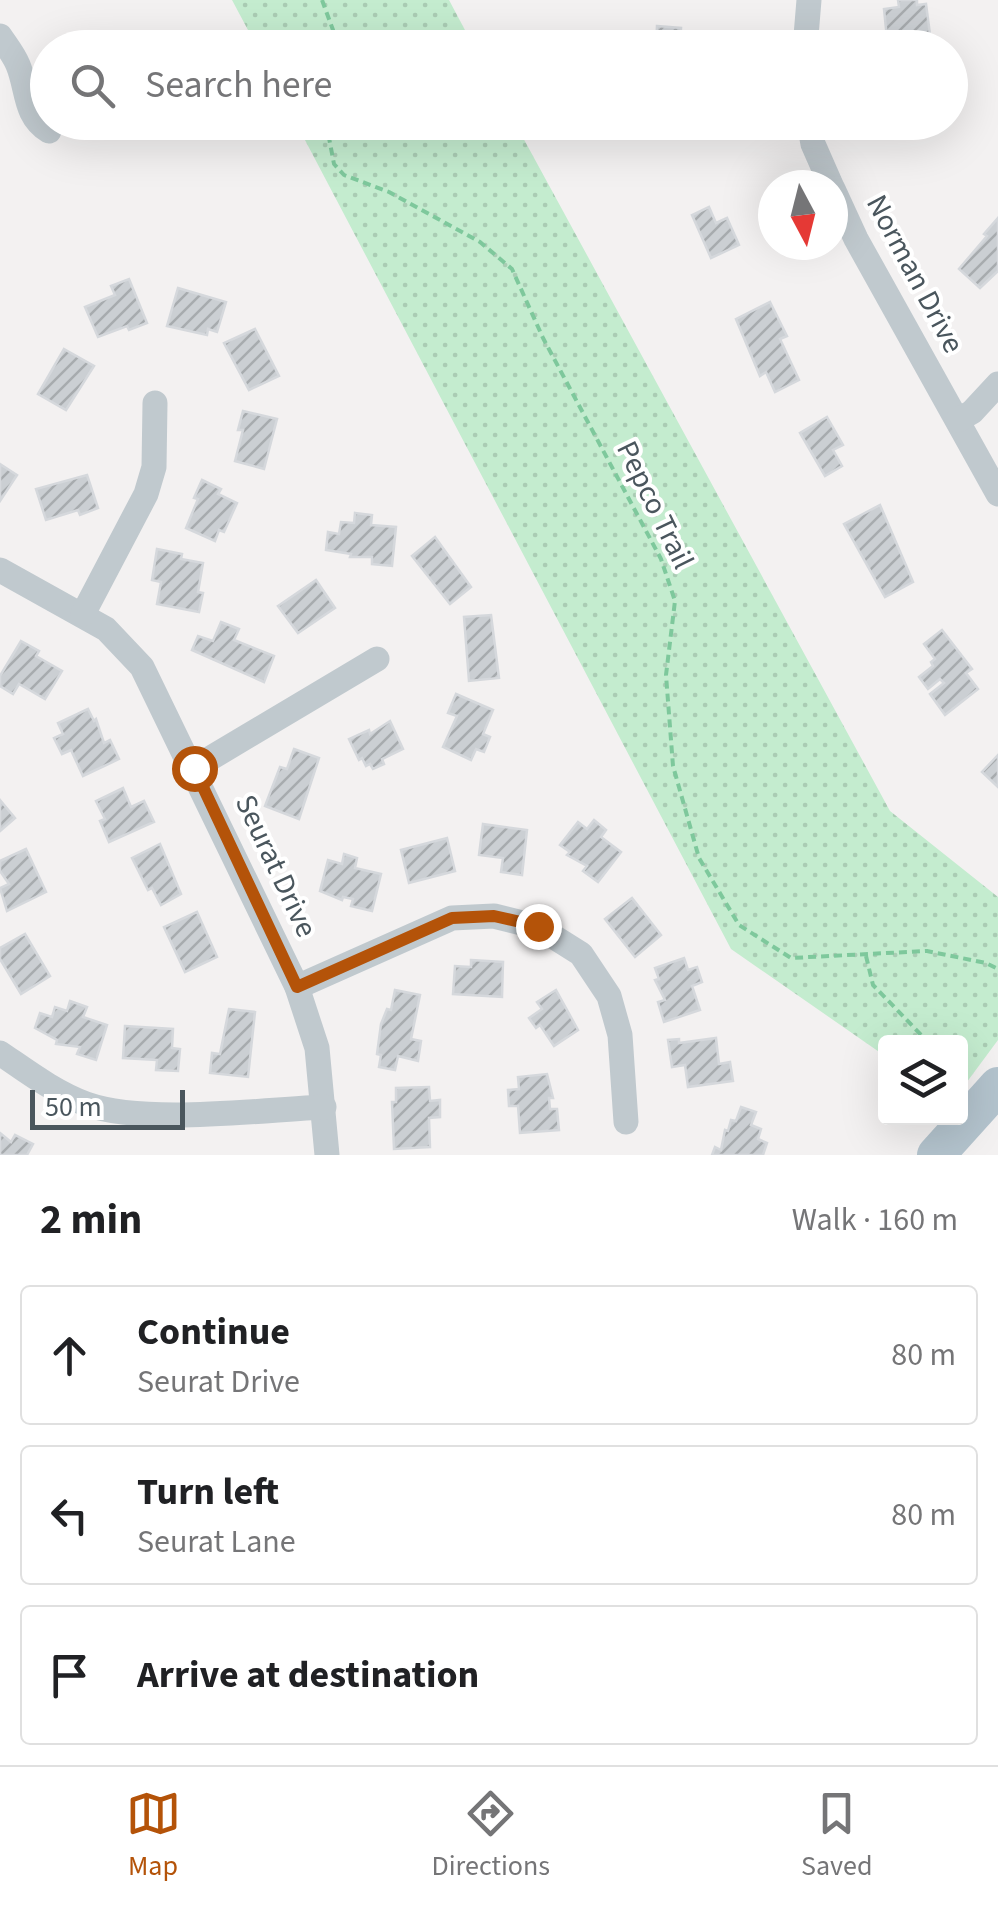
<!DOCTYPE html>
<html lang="en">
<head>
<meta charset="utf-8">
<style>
  body { margin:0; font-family:"Source Sans 3",sans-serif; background:#f2f2f2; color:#202124 }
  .controls { position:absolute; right:30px; bottom:30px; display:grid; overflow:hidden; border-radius:10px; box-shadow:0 10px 40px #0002 }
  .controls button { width:90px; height:90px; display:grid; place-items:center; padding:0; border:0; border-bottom:2px solid #e0e0e0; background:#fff; color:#202124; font:50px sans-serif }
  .compass { position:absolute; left:758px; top:170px; width:90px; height:90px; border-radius:50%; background:#fff; box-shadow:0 10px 40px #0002; rotate:173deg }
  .scale { position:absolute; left:30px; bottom:25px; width:155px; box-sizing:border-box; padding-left:10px; border:5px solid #4a565d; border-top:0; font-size:28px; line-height:35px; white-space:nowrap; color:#4a565d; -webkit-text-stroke:8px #fff; paint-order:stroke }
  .stop { position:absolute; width:30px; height:30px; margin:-22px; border:8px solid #b45309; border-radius:50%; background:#fff }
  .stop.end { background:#b45309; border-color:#fff; box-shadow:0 2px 10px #0008 }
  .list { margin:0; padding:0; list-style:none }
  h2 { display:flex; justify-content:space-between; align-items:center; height:130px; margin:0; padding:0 40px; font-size:42px }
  h2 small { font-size:32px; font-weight:400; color:#757577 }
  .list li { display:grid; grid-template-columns:65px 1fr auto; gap:30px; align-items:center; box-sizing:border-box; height:140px; margin:0 20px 20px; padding:0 20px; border:2px solid #e0e0e0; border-radius:10px }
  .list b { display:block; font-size:38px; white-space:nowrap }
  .list p { margin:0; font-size:32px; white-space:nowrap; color:#757577 }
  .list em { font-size:32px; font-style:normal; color:#757577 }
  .icon { flex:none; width:55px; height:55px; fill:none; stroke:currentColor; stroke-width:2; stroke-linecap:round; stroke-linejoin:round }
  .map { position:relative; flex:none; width:998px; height:1155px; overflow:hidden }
  .search { position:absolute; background:#fff; box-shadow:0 10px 40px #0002; left:30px; right:30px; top:30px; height:110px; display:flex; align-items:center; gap:25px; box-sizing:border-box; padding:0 35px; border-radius:55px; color:#757577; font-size:38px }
  .sheet { height:610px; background:#fff }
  nav { display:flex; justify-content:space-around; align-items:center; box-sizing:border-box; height:140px; border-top:2px solid #e0e0e0; background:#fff; font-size:28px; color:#757577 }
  nav a { display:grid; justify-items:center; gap:5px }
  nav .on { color:#b45309 }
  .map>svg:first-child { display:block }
  .grass { fill:url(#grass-dots) }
  .building { fill:url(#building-hatch); stroke:#d5d8dc; stroke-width:2.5 }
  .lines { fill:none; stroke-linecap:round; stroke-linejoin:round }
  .path { stroke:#7ec89c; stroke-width:4; stroke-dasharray:8 5; stroke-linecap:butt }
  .minor { stroke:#c0c9ce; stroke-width:25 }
  .primary { stroke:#b3c3cd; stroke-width:38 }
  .route { stroke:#b45309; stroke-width:12 }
  .labels { text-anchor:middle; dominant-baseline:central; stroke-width:8; stroke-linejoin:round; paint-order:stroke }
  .street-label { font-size:30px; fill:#4a565d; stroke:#fff }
</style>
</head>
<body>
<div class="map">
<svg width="998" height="1155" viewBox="0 0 998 1155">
  <defs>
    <pattern id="grass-dots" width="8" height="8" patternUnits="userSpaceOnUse" patternTransform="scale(2.5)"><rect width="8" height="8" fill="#c4eccf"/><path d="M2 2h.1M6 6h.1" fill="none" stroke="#aaccb4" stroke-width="1.8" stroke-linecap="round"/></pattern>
    <pattern id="building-hatch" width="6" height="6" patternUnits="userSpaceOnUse" patternTransform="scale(2.5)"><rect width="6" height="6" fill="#cbcfd3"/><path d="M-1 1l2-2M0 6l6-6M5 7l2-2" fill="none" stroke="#a7abae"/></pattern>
  </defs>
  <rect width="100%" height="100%" fill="#f3f1f1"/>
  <!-- grass -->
  <g class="grass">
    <path d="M232 0H449L474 47H257Z"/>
    <path d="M296 123H515L890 811 998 897V1040L961 1090 960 1042H886L885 1056 731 949Z"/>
  </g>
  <!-- building -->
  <g class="building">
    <path d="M898 0H917V5L926 4 931 42 888 48 884 9 899 7Z"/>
    <path d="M657 26 681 28 680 48H656Z"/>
    <path d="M709 207 716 223 727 218 739 245 711 258 692 215Z"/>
    <path d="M998 218V271L980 288 959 269 987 236 984 234Z"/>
    <path d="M129 279 147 323 129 330 127 326 98 337 85 307 115 295 111 286Z"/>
    <path d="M178 288 226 302 217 332 208 329 207 335 167 326Z"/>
    <path d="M770 302 787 336 780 339 799 380 775 392 766 372 760 376 736 319Z"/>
    <path d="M255 329 279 376 249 390 224 343Z"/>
    <path d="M64 349 94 366 66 410 38 394Z"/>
    <path d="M243 411 277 419 264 469 235 461 243 430H238Z"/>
    <path d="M827 417 843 445 833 450 842 466 825 476 800 433Z"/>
    <path d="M0 464 17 475 0 501Z"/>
    <path d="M87 475 98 508 80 515 78 510 46 520 36 489Z"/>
    <path d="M202 480 221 489 218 494 237 503 224 532 219 530 215 541 186 528 198 499 194 498Z"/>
    <path d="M880 505 913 582 885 597 844 524Z"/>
    <path d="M355 513 372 515 371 525 396 527 392 566 372 564V557H350L351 554 326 550 328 532 339 534 341 522 354 523Z"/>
    <path d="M435 537 471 587 450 604 412 556Z"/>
    <path d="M157 549 182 554 181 559 203 563 198 592 203 593 199 612 157 604 161 582 152 580Z"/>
    <path d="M316 580 335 608 298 633 278 606Z"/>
    <path d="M491 615 499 678 469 681 464 617Z"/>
    <path d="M221 622 239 629 234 640 274 656 264 682 192 650 198 636 213 641Z"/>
    <path d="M942 630 972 669 966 673 978 689 945 715 930 694 944 683 940 679 928 689 919 677 933 666 931 662 935 659 924 644Z"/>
    <path d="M21 641 39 651 36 656 62 671 45 699 19 684 13 694 0 686V676Z"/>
    <path d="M456 694 493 710 483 734 490 737 484 752 476 749 471 760 443 747 457 716 448 713Z"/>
    <path d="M88 709 94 721 96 719 104 743 110 740 119 759 83 776 71 750 62 754 54 738 63 734 58 723Z"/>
    <path d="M390 721 403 749 382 759 384 764 373 769 370 764 366 766 362 758 359 760 349 739 369 730 370 734Z"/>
    <path d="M294 749 319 758 299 819 265 806 280 767 287 769Z"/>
    <path d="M998 755V787L982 772Z"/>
    <path d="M123 788 131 807 144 801 154 822 109 842 100 821 105 819 96 801Z"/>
    <path d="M0 800 15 818 0 831Z"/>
    <path d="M594 820 606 830 601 837 621 852 598 882 583 871 587 866 567 855 570 852 560 845 578 822 587 829Z"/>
    <path d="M483 824 527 830 522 875 501 872 503 858 479 855Z"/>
    <path d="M447 838 455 871 409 883 401 850Z"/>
    <path d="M160 844 181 894 161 905 152 888 148 890 132 858Z"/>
    <path d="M26 849 46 892 7 911 0 888 9 884 0 871V861Z"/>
    <path d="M344 854 357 858 355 868 381 874 372 911 351 906 353 899 343 897 342 900 320 891 328 860 342 864Z"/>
    <path d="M632 898 661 935 635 957 605 919Z"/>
    <path d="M197 912 217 957 185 972 164 927Z"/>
    <path d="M25 934 50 976 21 994 0 959V948Z"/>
    <path d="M684 958 688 970 697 967 702 982 692 986 700 1010 664 1022 658 1002 665 1000 655 980 659 979 655 968Z"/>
    <path d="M471 960 503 962 502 997 453 994 455 966 471 967Z"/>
    <path d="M395 990 420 995 411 1039 421 1041 418 1061 398 1056 395 1070 379 1067 381 1055 377 1054 381 1024 387 1009 391 1010Z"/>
    <path d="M556 990 578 1030 554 1046 540 1025 536 1028 529 1018 542 1009 537 1002Z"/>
    <path d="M70 1001 87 1007 83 1017 107 1025 96 1060 77 1054 80 1047 56 1044 57 1040 35 1028 40 1013 52 1017 55 1007 67 1011Z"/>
    <path d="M229 1009 255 1012 248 1077 210 1073 212 1053 220 1054Z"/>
    <path d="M125 1026 173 1029 172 1048 180 1049 178 1071 156 1070 157 1060 123 1058Z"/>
    <path d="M716 1038 719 1064 730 1062 733 1081 688 1087 685 1065 672 1067 668 1040 679 1039V1043Z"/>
    <path d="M547 1074 553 1098H549L550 1109H557L559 1130 520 1133 518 1106H509L508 1090 519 1089 518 1077Z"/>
    <path d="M429 1087 430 1101 440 1100V1117L429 1118 430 1147 394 1149 392 1102H396V1088Z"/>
    <path d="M741 1107 756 1112 751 1125 761 1129 758 1139 767 1143 763 1155H712L715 1147 721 1150 725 1130 728 1131 731 1120 736 1121Z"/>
    <path d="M0 1133 11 1142 15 1135 33 1144 27 1155H0Z"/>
  </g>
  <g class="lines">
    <!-- path -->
    <g class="path">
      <path d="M322 0 333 30 331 48"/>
      <path d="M326 122 334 164 344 175 389 192 480 242 512 269 543 338 661 559 675 601 666 675 673 766 699 858 739 925 791 958 927 951 986 963 998 969"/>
      <path d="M866 956 873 985 928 1042"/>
    </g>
    <!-- minor -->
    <g class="minor">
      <path d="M0 36C6 45 14 55 18 65 28 89 24 116 49 131"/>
      <path d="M805 48 809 0"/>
      <path d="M809 122 813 144 831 185"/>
      <path d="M833 189 856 239 998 494"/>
      <path d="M958 420 972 412 998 384"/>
      <path d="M0 570 106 629 142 667 297 987 317 1048 327 1155"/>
      <path d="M83 614 146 494 154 467 155 403"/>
      <path d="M194 768 377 659"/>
      <path d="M297 987 452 918 494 916 538 927 581 954 609 996 620 1035 626 1122"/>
      <path d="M0 1053C28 1072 54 1092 86 1104 145 1125 259 1110 324 1107"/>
    </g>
    <!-- primary -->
    <path class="primary" d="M936 1155 998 1086"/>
  </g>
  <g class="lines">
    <!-- route -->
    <path class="route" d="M194 768 297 987 452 918 494 916 538 926"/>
  </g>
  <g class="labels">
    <!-- street labels -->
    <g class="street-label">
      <text transform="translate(915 274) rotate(62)">Norman Drive</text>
      <text transform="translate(655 505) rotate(64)">Pepco Trail</text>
      <text transform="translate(276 866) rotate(65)">Seurat Drive</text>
    </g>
  </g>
</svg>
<div class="controls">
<button><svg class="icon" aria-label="layers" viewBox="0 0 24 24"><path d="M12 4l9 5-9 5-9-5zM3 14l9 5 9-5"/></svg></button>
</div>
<svg class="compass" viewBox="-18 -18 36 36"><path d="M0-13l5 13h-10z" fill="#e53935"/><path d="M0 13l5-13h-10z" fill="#757577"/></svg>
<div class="scale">50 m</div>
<div class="stop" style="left:194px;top:768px"></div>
<div class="stop end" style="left:538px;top:926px"></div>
<div class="search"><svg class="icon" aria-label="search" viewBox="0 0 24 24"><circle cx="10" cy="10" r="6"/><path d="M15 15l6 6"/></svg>Search here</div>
</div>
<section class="sheet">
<h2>2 min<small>Walk · 160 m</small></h2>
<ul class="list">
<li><svg class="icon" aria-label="ahead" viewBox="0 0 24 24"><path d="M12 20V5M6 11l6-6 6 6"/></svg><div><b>Continue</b><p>Seurat Drive</p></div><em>80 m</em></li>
<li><svg class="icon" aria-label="left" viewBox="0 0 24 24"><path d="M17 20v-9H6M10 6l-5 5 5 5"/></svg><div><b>Turn left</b><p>Seurat Lane</p></div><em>80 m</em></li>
<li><svg class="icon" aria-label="arrive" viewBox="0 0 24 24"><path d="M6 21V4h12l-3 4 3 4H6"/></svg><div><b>Arrive at destination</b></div></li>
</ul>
</section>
<nav>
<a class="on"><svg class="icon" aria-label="map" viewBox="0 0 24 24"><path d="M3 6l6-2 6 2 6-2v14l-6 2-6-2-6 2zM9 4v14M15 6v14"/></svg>Map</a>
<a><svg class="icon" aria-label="directions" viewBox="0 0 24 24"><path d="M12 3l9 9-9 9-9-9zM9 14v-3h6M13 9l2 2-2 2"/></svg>Directions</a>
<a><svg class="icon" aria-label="saved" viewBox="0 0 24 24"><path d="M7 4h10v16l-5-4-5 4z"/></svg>Saved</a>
</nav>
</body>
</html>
